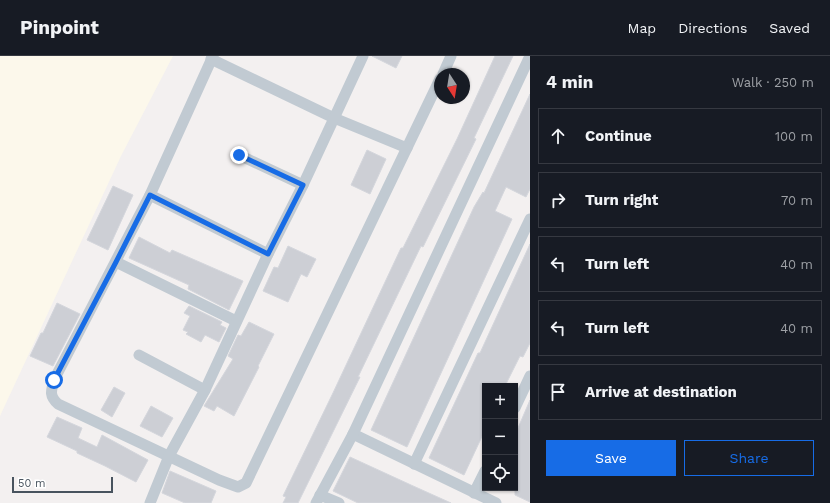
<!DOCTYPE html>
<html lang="en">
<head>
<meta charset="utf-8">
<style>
  body { margin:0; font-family:"Work Sans",sans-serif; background:#242831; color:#f1f3f6 }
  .controls { position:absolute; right:12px; bottom:12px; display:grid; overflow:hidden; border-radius:0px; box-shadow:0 1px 3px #0004 }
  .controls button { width:36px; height:36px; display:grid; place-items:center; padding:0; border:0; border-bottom:1px solid #363941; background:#171b24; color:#f1f3f6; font:20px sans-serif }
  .compass { position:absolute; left:434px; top:12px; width:36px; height:36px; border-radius:50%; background:#171b24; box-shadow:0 1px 3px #0004; rotate:168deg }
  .scale { position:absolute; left:12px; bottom:10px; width:101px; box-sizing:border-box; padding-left:4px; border:2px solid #48535e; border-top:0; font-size:11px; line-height:14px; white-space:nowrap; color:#48535e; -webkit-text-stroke:3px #fff; paint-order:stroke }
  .stop { position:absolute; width:12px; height:12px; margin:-9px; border:3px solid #176ce6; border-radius:50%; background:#fff }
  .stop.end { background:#176ce6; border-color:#fff; box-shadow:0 1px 4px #0008 }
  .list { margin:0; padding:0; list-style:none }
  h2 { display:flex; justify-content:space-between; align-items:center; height:52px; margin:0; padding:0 16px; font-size:17px }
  h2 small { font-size:13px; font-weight:400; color:#9ea1a6 }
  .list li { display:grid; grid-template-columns:26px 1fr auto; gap:12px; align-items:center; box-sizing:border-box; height:56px; margin:0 8px 8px; padding:0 8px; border:1px solid #363941; border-radius:0px }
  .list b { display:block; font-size:15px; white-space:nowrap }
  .list em { font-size:13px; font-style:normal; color:#9ea1a6 }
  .actions { display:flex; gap:8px; padding:12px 16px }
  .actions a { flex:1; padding:9px 0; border:1px solid #176ce6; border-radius:0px; text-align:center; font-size:14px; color:#176ce6 }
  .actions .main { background:#176ce6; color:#fff }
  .icon { flex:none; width:22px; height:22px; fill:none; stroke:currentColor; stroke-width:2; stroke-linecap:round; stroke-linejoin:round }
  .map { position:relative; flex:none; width:530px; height:447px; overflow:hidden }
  header { display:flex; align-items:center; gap:24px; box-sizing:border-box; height:56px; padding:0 20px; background:#171b24; border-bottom:1px solid #363941 }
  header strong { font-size:19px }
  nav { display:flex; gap:22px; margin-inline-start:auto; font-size:14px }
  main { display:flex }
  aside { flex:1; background:#171b24 }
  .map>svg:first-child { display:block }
  .commercial { fill:#fcf8eb }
  .building { fill:#cdcfd5; stroke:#d4d6dc }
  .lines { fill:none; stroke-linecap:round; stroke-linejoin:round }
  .minor { stroke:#c1cad2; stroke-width:11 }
  .route { stroke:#176ce6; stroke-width:5 }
</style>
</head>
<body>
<header>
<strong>Pinpoint</strong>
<nav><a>Map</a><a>Directions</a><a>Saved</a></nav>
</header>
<main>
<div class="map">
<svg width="530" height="447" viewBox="0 0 530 447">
  <rect width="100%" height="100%" fill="#f3f0f0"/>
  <!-- commercial -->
  <path class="commercial" d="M0 0H173L121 100 0 360Z"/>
  <!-- building -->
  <g class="building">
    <path d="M372 0H402L396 12Z"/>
    <path d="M495 0H513L474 82 476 83 423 191 421 190 358 321H360L298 447H283L286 441 283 440 332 339 401 192H403L457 83Z"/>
    <path d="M530 38V133L526 141 506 131 495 155 512 163 407 391 371 374 474 151 483 136 484 137Z"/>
    <path d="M367 94 386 103 370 138 351 129Z"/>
    <path d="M113 130 133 139 108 194 87 184Z"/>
    <path d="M139 181 170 197 172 194 243 225 229 254 188 233 189 229 129 202Z"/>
    <path d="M530 188V287L523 301 520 300 505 330H485V374L464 419 429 402 478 297H480Z"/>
    <path d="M288 190 316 203 307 221 301 218 288 246 263 235 274 211 278 212Z"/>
    <path d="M57 247 80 258 53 310 30 300 41 277H43Z"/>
    <path d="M189 250 222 266 220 269 226 272 219 286 205 279 201 286 186 278 188 276 183 274 190 260 184 257Z"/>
    <path d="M249 266 274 278 258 310 259 311 234 360 217 350 214 355 204 350 233 303 228 300 238 279 241 280Z"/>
    <path d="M114 331 125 337 112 361 101 354Z"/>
    <path d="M530 344V446L515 439V379Z"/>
    <path d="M151 350 173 362 162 381 140 370Z"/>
    <path d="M57 361 82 372 78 382 97 391 102 379 148 404 136 426 105 410 77 397V395L47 381Z"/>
    <path d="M350 401 411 429 451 447H358L333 435Z"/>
    <path d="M170 415 216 435 211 447H185L162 437Z"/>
  </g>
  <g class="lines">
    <!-- minor -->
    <g class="minor">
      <path d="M213 0 150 139 54 324C51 335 49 340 58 348L219 424 238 431 246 427 440 23"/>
      <path d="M211 3 334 62 407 92"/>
      <path d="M443 18 451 0"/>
      <path d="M239 99 303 129"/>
      <path d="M150 139 268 198"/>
      <path d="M116 206 236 265"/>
      <path d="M139 299 205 334"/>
      <path d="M515 352 530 320"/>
      <path d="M353 378 496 447"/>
      <path d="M414 408 530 163"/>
      <path d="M474 437 485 415"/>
      <path d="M320 439 339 447"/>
      <path d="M150 447 169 400 205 334 268 198 303 129 363 0"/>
      <path d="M316 447 353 378 530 0"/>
    </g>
  </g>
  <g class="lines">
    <!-- route -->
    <path class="route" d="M54 324 116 206 150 139 268 198 303 129 239 99"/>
  </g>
</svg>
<div class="controls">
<button>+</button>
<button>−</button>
<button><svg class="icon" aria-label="locate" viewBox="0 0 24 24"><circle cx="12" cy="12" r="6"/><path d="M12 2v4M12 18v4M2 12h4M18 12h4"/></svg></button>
</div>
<svg class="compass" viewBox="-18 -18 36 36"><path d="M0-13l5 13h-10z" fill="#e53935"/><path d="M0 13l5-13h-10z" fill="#9ea1a6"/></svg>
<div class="scale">50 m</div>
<div class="stop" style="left:54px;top:324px"></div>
<div class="stop end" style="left:239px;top:99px"></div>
</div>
<aside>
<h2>4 min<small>Walk · 250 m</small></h2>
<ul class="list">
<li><svg class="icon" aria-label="ahead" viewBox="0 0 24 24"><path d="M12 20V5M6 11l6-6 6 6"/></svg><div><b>Continue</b></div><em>100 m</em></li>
<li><svg class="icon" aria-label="right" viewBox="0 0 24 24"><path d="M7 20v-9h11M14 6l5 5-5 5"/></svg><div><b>Turn right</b></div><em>70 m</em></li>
<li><svg class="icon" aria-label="left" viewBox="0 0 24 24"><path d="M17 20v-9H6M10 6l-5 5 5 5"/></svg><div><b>Turn left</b></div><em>40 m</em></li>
<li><svg class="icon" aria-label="left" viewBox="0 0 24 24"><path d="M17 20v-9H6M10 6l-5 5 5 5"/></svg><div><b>Turn left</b></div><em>40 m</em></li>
<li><svg class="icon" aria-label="arrive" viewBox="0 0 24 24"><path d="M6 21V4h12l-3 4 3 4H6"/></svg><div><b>Arrive at destination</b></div></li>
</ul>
<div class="actions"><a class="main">Save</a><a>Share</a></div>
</aside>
</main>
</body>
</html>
